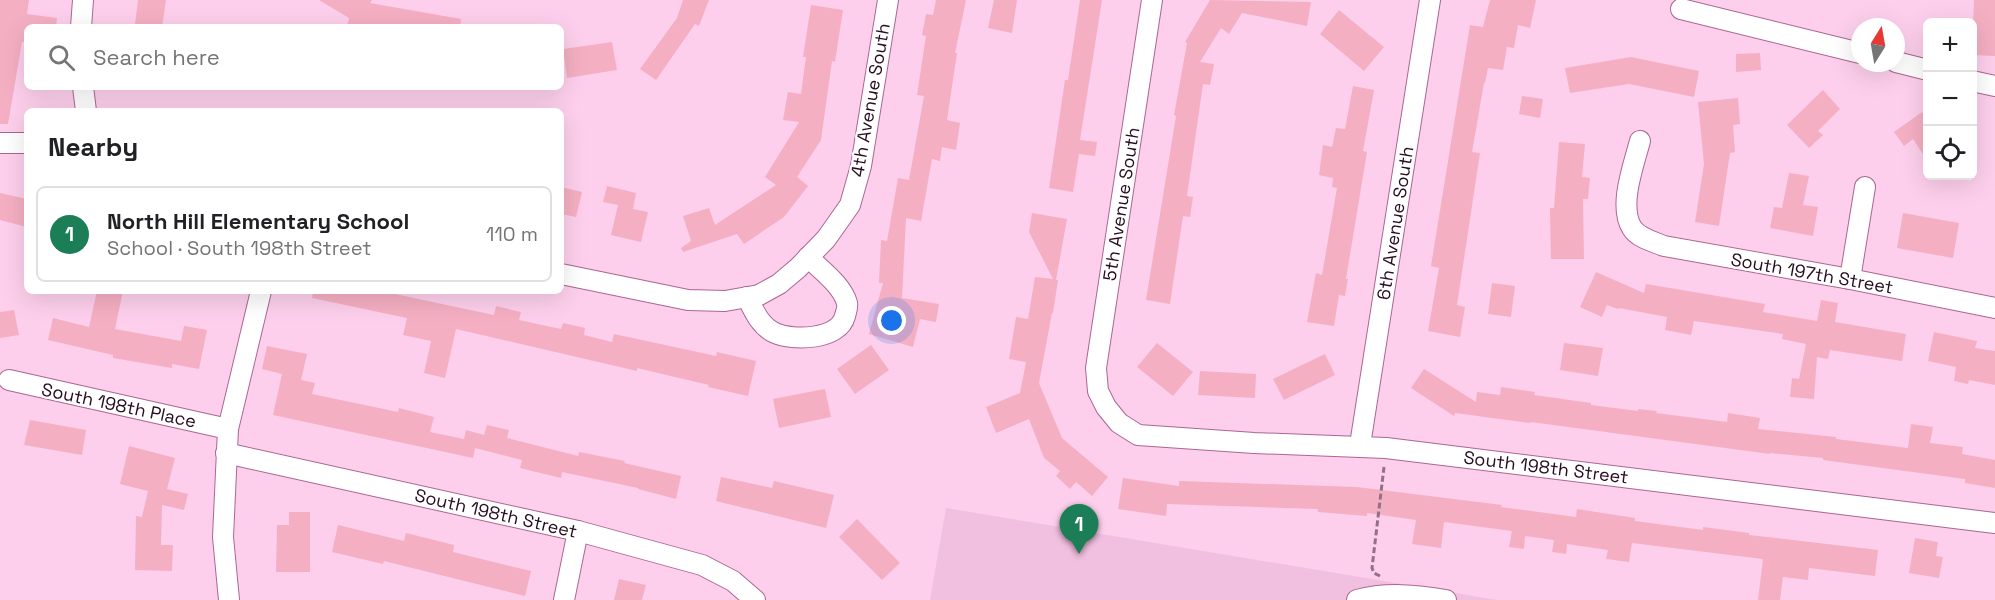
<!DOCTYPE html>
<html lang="en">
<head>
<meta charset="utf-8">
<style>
  body { margin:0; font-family:"Space Grotesk",sans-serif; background:#f2f2f2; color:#202124 }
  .controls { position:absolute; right:18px; top:18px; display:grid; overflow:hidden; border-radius:9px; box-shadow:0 6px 24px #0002 }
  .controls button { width:54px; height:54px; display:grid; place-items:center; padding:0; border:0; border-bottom:2px solid #e0e0e0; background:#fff; color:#202124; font:30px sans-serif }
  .compass { position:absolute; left:1851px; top:18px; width:54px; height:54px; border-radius:50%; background:#fff; box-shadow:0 6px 24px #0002; rotate:11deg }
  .you { position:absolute; left:892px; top:321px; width:21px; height:21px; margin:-15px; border:4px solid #fff; border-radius:50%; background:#1a73e8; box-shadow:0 0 0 9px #1a73e833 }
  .badge { display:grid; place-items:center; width:39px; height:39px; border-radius:50%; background:#1c7e56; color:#fff; font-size:20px; font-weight:700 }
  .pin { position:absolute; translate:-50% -50px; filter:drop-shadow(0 2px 3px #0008) }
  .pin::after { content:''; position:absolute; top:32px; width:21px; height:18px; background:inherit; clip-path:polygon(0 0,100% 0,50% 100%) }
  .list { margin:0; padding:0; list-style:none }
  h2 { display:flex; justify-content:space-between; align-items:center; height:78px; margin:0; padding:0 24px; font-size:26px }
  h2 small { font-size:20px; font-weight:400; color:#757577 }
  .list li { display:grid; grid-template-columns:39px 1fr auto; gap:18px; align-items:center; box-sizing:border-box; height:96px; margin:0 12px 12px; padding:0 12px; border:2px solid #e0e0e0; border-radius:9px }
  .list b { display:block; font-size:22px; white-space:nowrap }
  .list p { margin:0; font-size:20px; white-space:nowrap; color:#757577 }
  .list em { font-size:20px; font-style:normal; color:#757577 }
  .icon { flex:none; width:33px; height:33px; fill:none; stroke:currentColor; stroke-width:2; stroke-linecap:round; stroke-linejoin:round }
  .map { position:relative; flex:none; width:1995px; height:600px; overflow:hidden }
  .search { position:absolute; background:#fff; box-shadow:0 6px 24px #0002; left:24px; top:24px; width:540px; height:66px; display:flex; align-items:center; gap:15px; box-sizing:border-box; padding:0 21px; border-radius:9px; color:#757577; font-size:22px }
  .panel { position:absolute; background:#fff; box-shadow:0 6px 24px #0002; left:24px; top:108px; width:540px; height:186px; border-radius:9px }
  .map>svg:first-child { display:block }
  .built { fill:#f1bfdf }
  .building { fill:#f5afc3 }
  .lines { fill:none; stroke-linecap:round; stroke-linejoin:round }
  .minor-casing { stroke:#ab6693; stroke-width:22 }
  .path { stroke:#947088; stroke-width:3; stroke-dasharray:6 3; stroke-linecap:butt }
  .minor { stroke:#fff; stroke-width:20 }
  .labels { text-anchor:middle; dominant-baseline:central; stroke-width:4.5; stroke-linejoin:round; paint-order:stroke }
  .street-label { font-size:18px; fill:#260c1e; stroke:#fff }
</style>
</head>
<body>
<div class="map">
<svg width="1995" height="600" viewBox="0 0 1995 600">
  <rect width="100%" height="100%" fill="#fdcfec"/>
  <!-- built -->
  <path class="built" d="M946 508 1497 600H930Z"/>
  <!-- building -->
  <g class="building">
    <path d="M0 0H29L27 14 57 18 56 27H27V43L22 42 8 124H0Z"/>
    <path d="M138 0H166L162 27 135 24Z"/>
    <path d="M319 0H372L370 3 461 19 460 27H347L349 18Z"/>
    <path d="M683 0H709L699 26 695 24 656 80 640 69 677 18Z"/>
    <path d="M936 0H966L955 53H957L947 120 960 123 956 150 942 147 940 161 932 159 921 221 906 218 902 298 939 304 936 322 920 319 913 347 869 334 883 283H879L881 240 887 241 898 178 909 180 924 96 917 95 926 36 922 35 926 14 933 15Z"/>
    <path d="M994 0H1017L1012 33 988 28Z"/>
    <path d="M1080 0H1102L1080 140 1097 142 1095 156 1079 154 1073 192 1049 188 1065 80H1068Z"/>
    <path d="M1210 0 1311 2 1307 26 1242 13 1229 34 1221 28 1200 62 1214 64 1210 85 1203 84 1187 196 1193 197 1190 217 1183 216 1170 304 1146 300 1176 116 1174 115 1187 43 1185 42Z"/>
    <path d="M1490 0H1536L1530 28 1518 25 1514 48 1507 47 1503 70 1488 68 1485 83H1484L1472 152 1480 153 1457 305 1465 307 1460 337 1428 331 1439 268 1431 266 1470 25 1483 27Z"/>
    <path d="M1974 0H1995V56L1972 55Z"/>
    <path d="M811 5 843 10 835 62 832 61 821 140 797 177 808 186 784 217 744 244 737 234 683 252 681 248 691 241 683 216 709 208 715 225 776 185 765 177 799 122 783 120 788 92 801 94 806 57H803Z"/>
    <path d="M1339 10 1384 47 1364 71 1320 34Z"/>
    <path d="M612 42 617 70 567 78 563 49Z"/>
    <path d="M1760 53 1761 70 1736 72V54Z"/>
    <path d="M1631 57 1699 71 1694 97 1629 84 1570 93 1565 68Z"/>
    <path d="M1353 86 1374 90 1363 151 1367 152 1346 279H1348L1345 296 1339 295 1334 326 1307 322 1316 273 1322 275 1337 188 1332 187 1333 178 1319 175 1323 145 1332 147 1336 128 1345 129Z"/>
    <path d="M1823 90 1840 109 1818 131 1823 135 1809 148 1787 125Z"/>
    <path d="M1522 96 1543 99 1540 118 1519 114Z"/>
    <path d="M1738 98 1740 124 1733 125 1735 152 1730 153 1719 226 1695 222 1704 164 1698 102Z"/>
    <path d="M1922 112 1928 120V162L1913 139 1904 146 1894 132Z"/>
    <path d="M1559 142 1585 144 1582 177 1590 178 1588 199H1583L1584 259H1551L1550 208H1554Z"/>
    <path d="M1789 173 1809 176 1803 205 1818 207 1813 236 1770 228 1774 207 1782 208Z"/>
    <path d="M607 186 636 193 633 209 648 212 641 242 611 235 618 205 603 202Z"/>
    <path d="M561 187 582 192 576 217 561 214Z"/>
    <path d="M0 193 27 199V227L0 220Z"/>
    <path d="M1032 213 1067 219 1056 280H1058L1053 313H1052L1039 383 1062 438 1108 477 1092 496 1076 482 1070 489 1056 476 1060 471 1044 458 1029 419 996 433 986 407 1020 393 1026 362 1009 359 1016 317 1028 319 1035 277 1053 279 1029 232Z"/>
    <path d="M1903 213 1959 223 1953 258 1897 248Z"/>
    <path d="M1596 272 1644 293 1646 284 1765 304 1763 312 1817 321 1821 300 1838 303 1835 322 1906 334 1902 361 1830 350 1828 359 1817 357 1814 399 1790 397 1792 378 1799 379 1806 344 1782 339 1783 334 1694 321 1691 335 1665 330 1667 317 1619 308 1618 309 1607 305 1602 317 1580 307Z"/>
    <path d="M1492 283 1515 286 1511 317 1488 314Z"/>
    <path d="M97 291H123L115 329 181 341 184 326 207 330 199 369 172 364V368L113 358V355L48 340 53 318 89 327Z"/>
    <path d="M313 291H395V294L494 315 496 306 521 312 519 320 561 329 563 323 585 328 584 335 612 342 614 334 716 356 717 352 756 361 748 396 708 387 709 385 637 368V371L456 329 445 378 424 373 431 341 403 335 407 318 312 298Z"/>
    <path d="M14 310 19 335 0 338V312Z"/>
    <path d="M1934 332 1977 341 1975 348 1995 351V385L1969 380 1968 384 1954 381 1956 367 1928 361Z"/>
    <path d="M1157 343 1193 372 1173 396 1137 367Z"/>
    <path d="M1564 343 1603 348 1598 376 1560 370Z"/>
    <path d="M871 345 889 370 855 394 837 369Z"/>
    <path d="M267 346 307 354 301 380 315 383 312 394 398 412 399 408 434 417 430 432 464 439 466 430 484 435 487 425 509 430 507 438 578 456 579 452 625 461 624 463 681 476 676 499 638 489V488L562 472 561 478 520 468 522 460 475 448 473 458 273 415 282 374 262 369Z"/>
    <path d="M1325 354 1335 375 1284 400 1273 379Z"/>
    <path d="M1424 369 1476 402 1477 392 1500 395 1501 387 1535 392 1534 395 1591 403V405L1638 411V409L1657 411 1656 413 1727 422 1728 413 1760 418 1758 429 1836 437V439L1908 448 1911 424 1933 427 1930 443 1963 447 1962 454 1995 460V488L1965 483V479L1823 460V458L1770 453V454L1531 422 1530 423 1455 413 1454 416 1411 388Z"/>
    <path d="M1200 371 1256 374 1255 398 1198 395Z"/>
    <path d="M825 389 831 417 779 428 773 399Z"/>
    <path d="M30 420 86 430 82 455 24 445Z"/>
    <path d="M129 446 175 458 167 489 188 494 184 510 162 505 161 545H173L172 571 135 570 136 516 142 517 148 491 120 484Z"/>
    <path d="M721 477 772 488 774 481 834 495 826 528 716 501Z"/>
    <path d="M1123 478 1179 486V481L1357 487 1502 505 1501 507 1576 517 1577 509 1635 518V521L1703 530V527L1749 533V535L1878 550 1875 576 1809 568 1808 580 1783 577 1780 600H1758L1763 559 1632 543 1629 562 1606 559 1608 550 1567 544 1566 554 1552 552 1554 540 1525 536 1524 549 1509 547 1512 531 1444 522 1441 548 1412 544 1416 520 1367 513V516L1318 512V509L1167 504 1166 516 1118 509Z"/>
    <path d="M289 512H310V572H276L277 525H289Z"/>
    <path d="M857 519 900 563 882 580 839 537Z"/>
    <path d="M338 525 404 541 406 533 454 545 453 552 531 571 525 596 384 561 383 564 332 552Z"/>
    <path d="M1915 538 1938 542 1936 556 1943 557 1939 578 1909 573Z"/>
    <path d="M619 579 646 585 642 600H614Z"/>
  </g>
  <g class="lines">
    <!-- minor casing -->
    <g class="minor-casing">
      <g id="minor">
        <path d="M1152 0 1096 368 1098 391 1106 407 1119 423 1138 435 1254 443 1386 448 1995 523"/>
        <path d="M1681 9 1860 53"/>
        <path d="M81 27 83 0"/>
        <path d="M1896 62 1928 70"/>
        <path d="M1972 81 1995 86"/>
        <path d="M83 87 86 111"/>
        <path d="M1640 141C1634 164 1618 206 1632 228 1638 238 1654 242 1664 246L1850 279 1995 308"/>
        <path d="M0 143H27"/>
        <path d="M561 274 688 300 725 301 759 295 779 284 798 268 826 239 850 205 861 166 888 0"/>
        <path d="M1850 279 1865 187"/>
        <path d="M747 297C754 311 760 326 775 333 793 341 839 340 845 316 846 312 848 307 847 303 842 285 821 270 808 257"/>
        <path d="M9 380 228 429"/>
        <path d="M1360 445 1430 0"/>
        <path d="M226 453 578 531 702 565 733 581 755 600"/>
        <path d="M229 600 223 537 228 429 261 291"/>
        <path d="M564 600 578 531"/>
        <path d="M1357 600C1386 592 1417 595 1446 600"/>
      </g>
    </g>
    <!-- path -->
    <path class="path" d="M1380 576 1374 573 1372 568 1384 467"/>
    <!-- minor -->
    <use href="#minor" class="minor"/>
  </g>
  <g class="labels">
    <!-- street labels -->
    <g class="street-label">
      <text transform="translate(870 100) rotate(-80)">4th Avenue South</text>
      <text transform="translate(1121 204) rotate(-81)">5th Avenue South</text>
      <text transform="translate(1395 223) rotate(-81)">6th Avenue South</text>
      <text transform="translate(1812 273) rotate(10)">South 197th Street</text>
      <text transform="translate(119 405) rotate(12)">South 198th Place</text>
      <text transform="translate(1546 467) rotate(7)">South 198th Street</text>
      <text transform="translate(496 513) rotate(13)">South 198th Street</text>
    </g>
  </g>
</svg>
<div class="controls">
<button>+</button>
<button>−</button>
<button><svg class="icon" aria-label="locate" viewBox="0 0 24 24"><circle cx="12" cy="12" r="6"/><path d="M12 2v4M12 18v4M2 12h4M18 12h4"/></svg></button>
</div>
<svg class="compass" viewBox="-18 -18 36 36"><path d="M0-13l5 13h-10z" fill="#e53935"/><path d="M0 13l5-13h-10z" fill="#757577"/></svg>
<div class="you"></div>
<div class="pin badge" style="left:1079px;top:554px">1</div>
<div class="search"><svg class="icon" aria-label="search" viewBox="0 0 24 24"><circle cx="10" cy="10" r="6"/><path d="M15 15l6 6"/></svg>Search here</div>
<section class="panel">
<h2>Nearby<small></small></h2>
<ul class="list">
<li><span class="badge">1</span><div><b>North Hill Elementary School</b><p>School · South 198th Street</p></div><em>110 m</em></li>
</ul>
</section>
</div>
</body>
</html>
